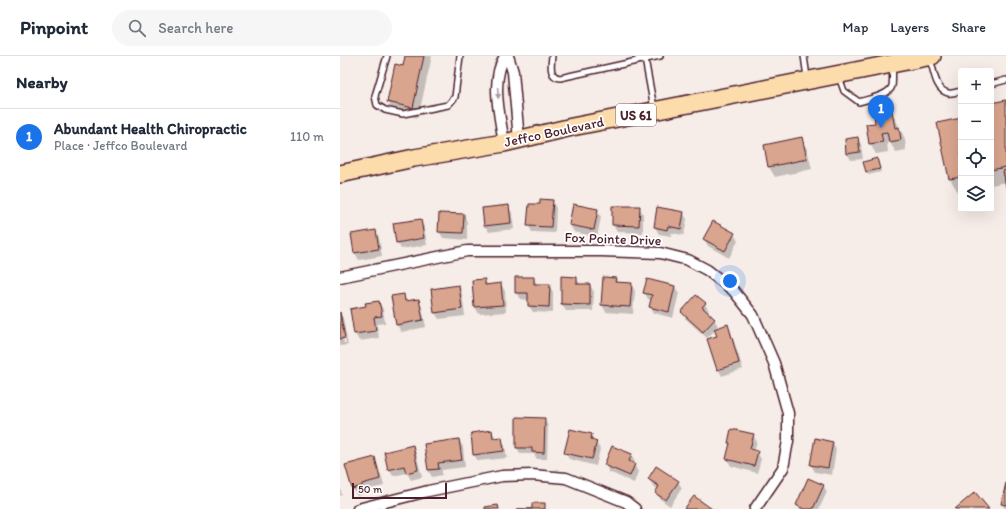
<!DOCTYPE html>
<html lang="en">
<head>
<meta charset="utf-8">
<style>
  body { margin:0; font-family:Itim,sans-serif; background:#f6f6f7; color:#1f2937 }
  .controls { position:absolute; right:12px; top:12px; display:grid; overflow:hidden; border-radius:4px; box-shadow:0 4px 16px #0002 }
  .controls button { width:36px; height:36px; display:grid; place-items:center; padding:0; border:0; border-bottom:1px solid #e0e1e3; background:#fff; color:#1f2937; font:20px sans-serif }
  .scale { position:absolute; left:12px; bottom:10px; width:95px; box-sizing:border-box; padding-left:4px; border:2px solid #4a1f2b; border-top:0; font-size:11px; line-height:14px; white-space:nowrap; color:#4a1f2b; -webkit-text-stroke:3px #fff; paint-order:stroke }
  .you { position:absolute; left:390px; top:225px; width:14px; height:14px; margin:-10px; border:3px solid #fff; border-radius:50%; background:#1a73e8; box-shadow:0 0 0 6px #1a73e833 }
  .badge { display:grid; place-items:center; width:26px; height:26px; border-radius:50%; background:#1a73e8; color:#fff; font-size:13px; font-weight:700 }
  .pin { position:absolute; translate:-50% -33px; filter:drop-shadow(0 1px 2px #0008) }
  .pin::after { content:''; position:absolute; top:21px; width:14px; height:12px; background:inherit; clip-path:polygon(0 0,100% 0,50% 100%) }
  .list { margin:0; padding:0; list-style:none }
  h2 { display:flex; justify-content:space-between; align-items:center; height:52px; margin:0; padding:0 16px; font-size:17px }
  h2 small { font-size:13px; font-weight:400; color:#747a83 }
  .list li { display:grid; grid-template-columns:26px 1fr auto; gap:12px; align-items:center; box-sizing:border-box; height:56px; padding:0 16px; border-top:1px solid #e0e1e3 }
  .list b { display:block; font-size:15px; white-space:nowrap }
  .list p { margin:0; font-size:13px; white-space:nowrap; color:#747a83 }
  .list em { font-size:13px; font-style:normal; color:#747a83 }
  .icon { flex:none; width:22px; height:22px; fill:none; stroke:currentColor; stroke-width:2; stroke-linecap:round; stroke-linejoin:round }
  .map { position:relative; flex:none; width:666px; height:453px; overflow:hidden }
  header { display:flex; align-items:center; gap:24px; box-sizing:border-box; height:56px; padding:0 20px; background:#fff; border-bottom:1px solid #e0e1e3 }
  header strong { font-size:19px }
  nav { display:flex; gap:22px; margin-inline-start:auto; font-size:14px }
  .search { width:280px; height:36px; background:#f6f6f7; display:flex; align-items:center; gap:10px; box-sizing:border-box; padding:0 14px; border-radius:22px; color:#747a83; font-size:15px }
  main { display:flex }
  aside { flex:1; background:#fff }
  .map>svg:first-child { display:block }
  .shadow { fill:#0003 }
  .building { fill:#d9a58e; stroke:#4a1f2b }
  .lines { fill:none; stroke-linecap:round; stroke-linejoin:round }
  .service-casing { stroke:#4a1f2b; stroke-width:8 }
  .minor-casing { stroke:#4a1f2b; stroke-width:13 }
  .primary-casing { stroke:#4a1f2b; stroke-width:20 }
  .service { stroke:#fff; stroke-width:5 }
  .minor { stroke:#fff; stroke-width:10 }
  .primary { stroke:#fddcac; stroke-width:17 }
  .oneway { fill:#ae9aa0 }
  .labels { text-anchor:middle; dominant-baseline:central; stroke-width:3.5; stroke-linejoin:round; paint-order:stroke }
  .shield { fill:#fff; stroke:#80626b; stroke-width:1 }
  .shield-label { font-size:13px; font-weight:bold; fill:#4a1f2b }
  .street-label { font-size:14px; fill:#4a1f2b; stroke:#fff }
</style>
</head>
<body>
<header>
<strong>Pinpoint</strong>
<div class="search"><svg class="icon" aria-label="search" viewBox="0 0 24 24"><circle cx="10" cy="10" r="6"/><path d="M15 15l6 6"/></svg>Search here</div>
<nav><a>Map</a><a>Layers</a><a>Share</a></nav>
</header>
<main>
<aside>
<h2>Nearby<small></small></h2>
<ul class="list">
<li><span class="badge">1</span><div><b>Abundant Health Chiropractic</b><p>Place · Jeffco Boulevard</p></div><em>110 m</em></li>
</ul>
</aside>
<div class="map">
<svg width="666" height="453" viewBox="0 0 666 453">
  <rect width="100%" height="100%" fill="#f7ede8"/>
  <filter id="ink" filterUnits="userSpaceOnUse"><feTurbulence type="fractalNoise" baseFrequency=".025" numOctaves="2"/><feDisplacementMap in="SourceGraphic" scale="8" xChannelSelector="R" yChannelSelector="G"/><feConvolveMatrix kernelMatrix="1 2 1 2 8 2 1 2 1" color-interpolation-filters="sRGB"/></filter>
  <g filter="url(#ink)">
    <!-- shadow -->
    <g class="shadow">
      <path d="M66 0H92L78 62 54 56 48 46 64 11Z"/>
      <path d="M666 45V126L651 129V48Z"/>
      <path d="M552 56 565 83 566 94 556 96 550 87H547L548 96 536 98 530 88 536 68Z"/>
      <path d="M621 63V135L618 136 610 123Z"/>
      <path d="M518 82 521 89 523 103 511 104 507 97Z"/>
      <path d="M461 83 467 93 472 113 435 121 429 111Z"/>
      <path d="M537 103 541 116 528 119 524 106Z"/>
      <path d="M212 145 216 152 215 177 192 176 188 169Z"/>
      <path d="M168 150 172 157 174 173 149 176 145 169Z"/>
      <path d="M273 151H299L303 158V177L277 176 273 169Z"/>
      <path d="M257 154 261 161 257 181 234 176 230 169Z"/>
      <path d="M343 157 347 163 344 179 331 177V180L319 178 315 171Z"/>
      <path d="M124 159 127 166V184L103 182 99 175Z"/>
      <path d="M80 164 84 171 87 189 61 193 57 186Z"/>
      <path d="M35 175 39 182 42 200 19 204 15 197 12 179Z"/>
      <path d="M394 178 398 185 389 202 368 190 364 183Z"/>
      <path d="M222 221 236 222 241 229H250L254 236 253 255H226L222 248Z"/>
      <path d="M194 222 197 229H209L213 236V257L193 256 189 250V244L180 243 176 236Z"/>
      <path d="M275 223 278 227 291 228 295 235 293 258 266 256 262 249Z"/>
      <path d="M144 224 148 229 161 228 165 235 166 256 139 258 135 251Z"/>
      <path d="M118 230 122 237 125 260 99 263 95 257Z"/>
      <path d="M335 231 339 237 333 262 314 257 310 251 312 244 308 243 304 236Z"/>
      <path d="M63 239 67 246 78 244 82 251 86 271 61 276 57 269Z"/>
      <path d="M357 240 365 248 369 255 367 257 374 263 378 270 376 273 387 270 391 276 403 313 382 320 378 313V280L376 273 367 282 346 263 342 256Z"/>
      <path d="M39 246 43 253 45 267 37 268 39 282 19 285 15 278 11 253 27 251Z"/>
      <path d="M0 257 3 262 8 289 0 290V262L4 287H6Z"/>
      <path d="M204 363 208 370 207 403H197L194 398H180L177 391Z"/>
      <path d="M152 375 156 383 161 382 165 389 167 402 138 405 134 399Z"/>
      <path d="M251 379 260 393 256 410 229 403 225 396Z"/>
      <path d="M413 379 417 386 414 396H417L421 403 417 417 391 410 387 403 390 389 389 386Z"/>
      <path d="M119 384 123 391 125 411 102 414V419L92 421 88 414Z"/>
      <path d="M492 386 496 393 492 419 475 416 471 409Z"/>
      <path d="M72 390 76 397 82 421 71 424 67 417 53 420 49 413Z"/>
      <path d="M291 399 295 406 294 408 298 416 294 427 269 416 265 409Z"/>
      <path d="M34 403 38 409 44 430 25 434V437L17 440 13 433Z"/>
      <path d="M309 423 338 426 342 432 330 450 320 443 316 437 318 433 313 430Z"/>
      <path d="M483 429 487 436 479 453H459L457 449Z"/>
      <path d="M0 431 2 439 0 440Z"/>
      <path d="M666 431V453H665L662 448Z"/>
    </g>
    <!-- building -->
    <g class="building">
      <path d="M65 0H84L73 52 47 46 55 8 63 10Z"/>
      <path d="M666 44V111L651 114V47Z"/>
      <path d="M552 55 555 72 559 71 561 84 549 86 547 76 541 77 543 86 529 88 526 68 535 67 534 58Z"/>
      <path d="M621 62V121L609 123 597 67Z"/>
      <path d="M462 81 467 103 428 111 424 89Z"/>
      <path d="M518 81 520 96 506 98 505 83Z"/>
      <path d="M537 102 540 113 526 116 523 106Z"/>
      <path d="M666 114V131L663 115Z"/>
      <path d="M200 143 213 144 211 171 187 170 189 148H200Z"/>
      <path d="M233 148 258 153 254 174 229 169Z"/>
      <path d="M169 149 171 167 144 170 142 152Z"/>
      <path d="M272 150H300L299 170 272 169Z"/>
      <path d="M317 151 344 156 341 173 328 170 327 174 314 171Z"/>
      <path d="M99 157 124 158 123 177 98 176Z"/>
      <path d="M81 163 84 182 56 187 53 167Z"/>
      <path d="M373 165 395 177 385 195 363 183Z"/>
      <path d="M36 174 39 193 14 197 11 178Z"/>
      <path d="M221 220 237 221V228H250V249L221 248Z"/>
      <path d="M175 221H194V228H210L209 251 188 250V237H175Z"/>
      <path d="M263 221 276 222 275 226 292 227 290 251 261 249Z"/>
      <path d="M145 223V229L161 227 163 249 134 251 132 224Z"/>
      <path d="M307 223 335 230 329 256 309 251 312 239 303 237Z"/>
      <path d="M119 229 122 253 94 257 91 233Z"/>
      <path d="M64 238 65 245 79 243 83 264 56 269 51 240Z"/>
      <path d="M356 239 366 247 362 251 375 263 363 276 341 256Z"/>
      <path d="M39 245 42 260 34 261 36 275 14 278 10 253 26 250 25 247Z"/>
      <path d="M0 256 5 282 0 283Z"/>
      <path d="M388 268 399 307 377 314 367 283 377 280 374 273Z"/>
      <path d="M176 361 205 362 204 397 192 396V392H176Z"/>
      <path d="M230 373 252 378 251 383 257 385 252 403 224 397Z"/>
      <path d="M391 373 414 378 410 393 418 395 414 410 386 403 390 387H388Z"/>
      <path d="M152 374 153 382 162 381 164 395 133 399 131 377Z"/>
      <path d="M475 382 493 386 488 412 470 409Z"/>
      <path d="M119 383 122 404 98 407 99 413 88 414 84 388Z"/>
      <path d="M73 389 78 414 66 417 64 410 48 414 44 396Z"/>
      <path d="M272 390 292 398 289 405 295 408 290 420 264 409Z"/>
      <path d="M35 401 40 423 22 428V430L12 433 5 409Z"/>
      <path d="M316 410 339 425 326 444 315 437 319 430 308 423Z"/>
      <path d="M468 422 484 429 473 453H464L456 449Z"/>
      <path d="M666 427V449L661 448Z"/>
      <path d="M635 436 649 453H615Z"/>
      <path d="M354 440 372 453H344Z"/>
      <path d="M192 447H205V453H176H192Z"/>
      <path d="M158 449 159 453H145V451Z"/>
    </g>
    <g class="lines">
      <!-- service casing -->
      <g class="service-casing">
        <g id="service">
          <path d="M47 0 35 40 37 49 45 54 63 58 108 49 115 41 120 0"/>
          <path d="M212 0C211 9 209 21 220 22L320 0"/>
          <path d="M296 0 305 3 314 52"/>
          <path d="M464 0 467 21"/>
          <path d="M590 3C594 14 595 34 608 37 612 38 617 36 621 35"/>
          <path d="M499 21 504 35 519 46C527 43 549 40 552 30 553 25 552 17 553 11"/>
          <path d="M651 28 666 24"/>
        </g>
      </g>
      <!-- minor casing -->
      <g class="minor-casing">
        <g id="minor">
          <path d="M168 0 173 16 179 84"/>
          <path d="M164 87C160 60 150 25 165 0"/>
          <path d="M0 221 127 195H261L320 197 348 204 367 214 393 234 413 259 434 307 448 357V385L443 412 415 453"/>
          <path d="M18 453 88 435 162 420 192 419 226 422 286 446 295 453"/>
        </g>
      </g>
      <!-- primary casing -->
      <g class="primary-casing">
        <path id="primary" d="M0 118 74 102 164 87 232 71 592 0"/>
      </g>
      <!-- service -->
      <use href="#service" class="service"/>
      <!-- minor -->
      <use href="#minor" class="minor"/>
      <!-- primary -->
      <use href="#primary" class="primary"/>
    </g>
    <!-- one-way arrows -->
    <defs><path id="oneway-solid" d="M-6-.8H1V-3.2L6.5 0L1 3.2V.8H-6Z"/></defs>
    <use class="oneway" href="#oneway-solid" transform="translate(158 37) rotate(86)"/>
  </g>
  <g class="labels">
    <!-- shield labels -->
    <rect class="shield" x="276" y="48" width="40" height="22" rx="3"/>
    <g class="shield-label">
      <text x="296" y="59">US 61</text>
    </g>
    <!-- street labels -->
    <g class="street-label">
      <text transform="translate(214 76) rotate(-12)">Jeffco Boulevard</text>
      <text transform="translate(273 183) rotate(2)">Fox Pointe Drive</text>
    </g>
  </g>
</svg>
<div class="controls">
<button>+</button>
<button>−</button>
<button><svg class="icon" aria-label="locate" viewBox="0 0 24 24"><circle cx="12" cy="12" r="6"/><path d="M12 2v4M12 18v4M2 12h4M18 12h4"/></svg></button>
<button><svg class="icon" aria-label="layers" viewBox="0 0 24 24"><path d="M12 4l9 5-9 5-9-5zM3 14l9 5 9-5"/></svg></button>
</div>
<div class="scale">50 m</div>
<div class="you"></div>
<div class="pin badge" style="left:541px;top:72px">1</div>
</div>
</main>
</body>
</html>
